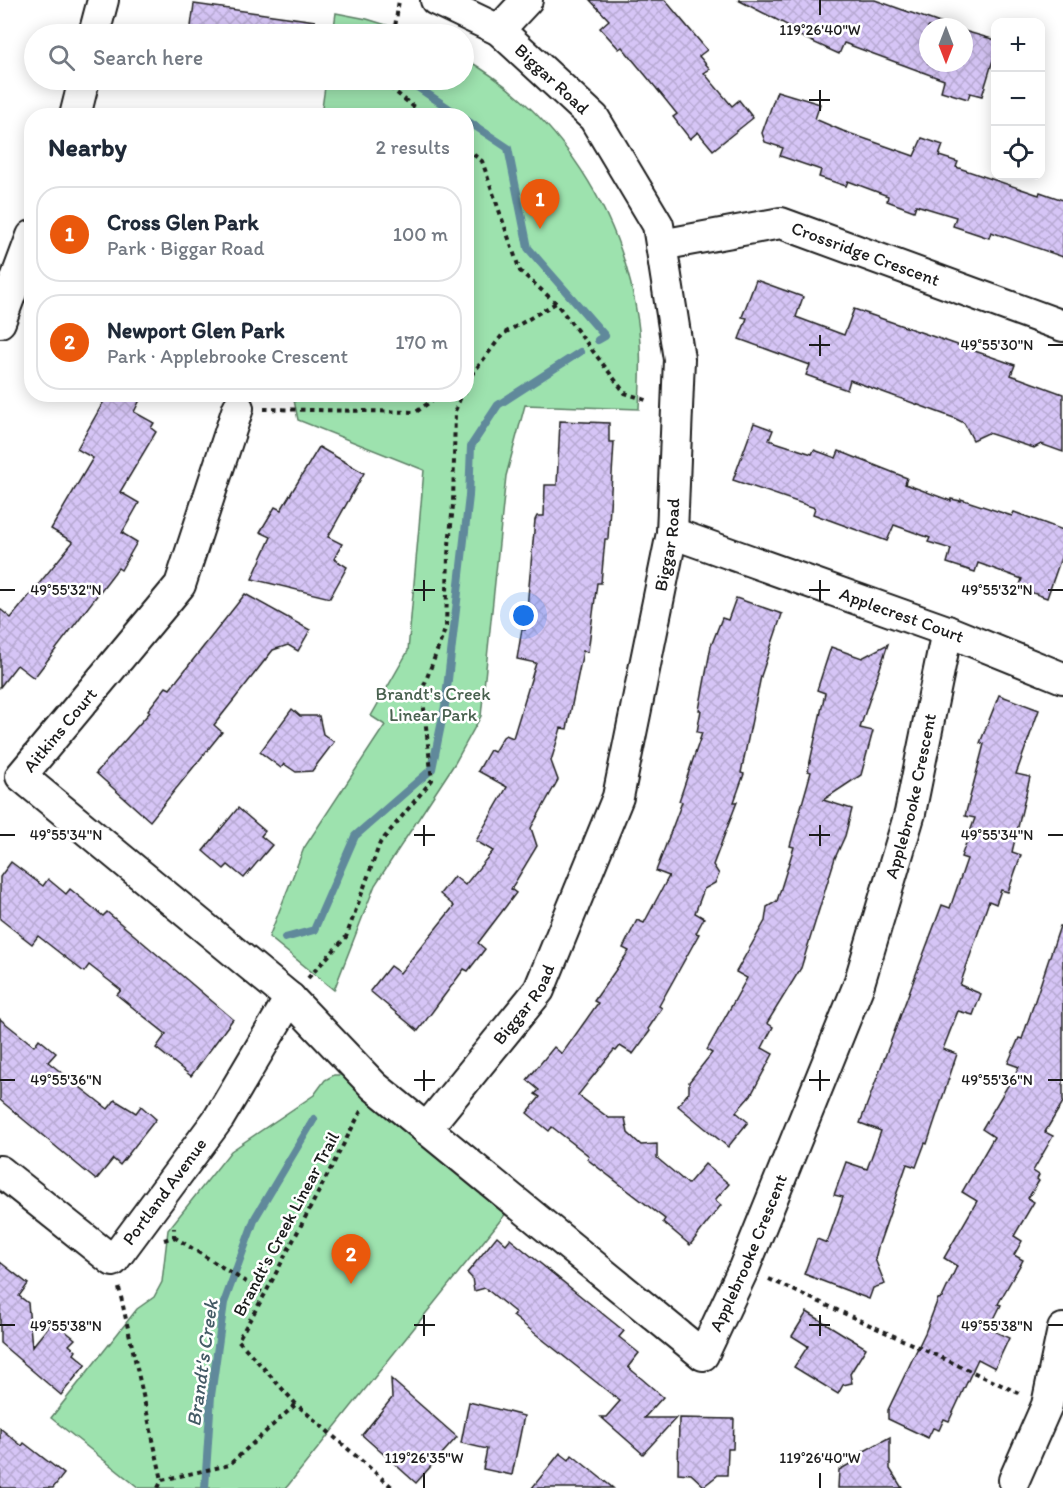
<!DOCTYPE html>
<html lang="en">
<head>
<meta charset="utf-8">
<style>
  body { margin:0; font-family:Itim,sans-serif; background:#f2f2f3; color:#1f2937 }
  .controls { position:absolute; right:18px; top:18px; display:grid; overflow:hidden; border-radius:12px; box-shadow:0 3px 15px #0003 }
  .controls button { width:54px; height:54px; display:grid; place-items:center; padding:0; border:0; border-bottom:2px solid #e0e1e3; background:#fff; color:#1f2937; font:30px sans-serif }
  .compass { position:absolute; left:919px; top:18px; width:54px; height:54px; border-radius:50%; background:#fff; box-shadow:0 3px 15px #0003; rotate:180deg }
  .you { position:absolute; left:524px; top:616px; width:21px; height:21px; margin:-15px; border:4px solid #fff; border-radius:50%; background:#1a73e8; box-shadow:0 0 0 9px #1a73e833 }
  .badge { display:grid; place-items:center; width:39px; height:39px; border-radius:50%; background:#ea580c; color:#fff; font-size:20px; font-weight:700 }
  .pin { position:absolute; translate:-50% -50px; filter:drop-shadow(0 2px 3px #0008) }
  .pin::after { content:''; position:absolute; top:32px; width:21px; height:18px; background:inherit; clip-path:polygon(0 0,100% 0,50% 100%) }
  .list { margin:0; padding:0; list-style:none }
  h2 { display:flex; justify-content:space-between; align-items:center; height:78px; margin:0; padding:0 24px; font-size:26px }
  h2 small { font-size:20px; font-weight:400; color:#747a83 }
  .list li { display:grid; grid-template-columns:39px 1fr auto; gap:18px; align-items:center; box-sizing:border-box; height:96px; margin:0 12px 12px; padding:0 12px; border:2px solid #e0e1e3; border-radius:24px }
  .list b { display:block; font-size:22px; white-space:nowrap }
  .list p { margin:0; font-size:20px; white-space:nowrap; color:#747a83 }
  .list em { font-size:20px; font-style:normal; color:#747a83 }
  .icon { flex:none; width:33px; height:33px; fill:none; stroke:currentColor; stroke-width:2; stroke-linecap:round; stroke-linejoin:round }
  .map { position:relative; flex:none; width:1063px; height:1488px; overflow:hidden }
  .search { position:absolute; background:#fff; box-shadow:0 3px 15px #0003; left:24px; top:24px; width:450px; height:66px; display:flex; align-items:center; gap:15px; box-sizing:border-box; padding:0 21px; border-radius:33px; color:#747a83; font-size:22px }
  .panel { position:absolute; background:#fff; box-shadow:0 3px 15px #0003; left:24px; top:108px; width:450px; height:294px; border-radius:24px }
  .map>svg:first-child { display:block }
  .green { fill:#9de2ae; stroke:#5c7f65; stroke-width:1.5 }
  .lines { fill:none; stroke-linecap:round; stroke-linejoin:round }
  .stream { stroke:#60899b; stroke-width:8 }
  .building { fill:url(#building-cross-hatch); stroke:#1c1c1c; stroke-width:1.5 }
  .minor-casing { stroke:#1c1c1c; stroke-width:34 }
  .path { stroke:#1c1c1c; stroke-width:4; stroke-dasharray:4.5 4.5; stroke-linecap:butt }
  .minor { stroke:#fff; stroke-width:30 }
  .ticks { fill:none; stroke:#1c1c1c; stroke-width:2 }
  .labels { text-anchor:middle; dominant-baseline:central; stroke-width:5; stroke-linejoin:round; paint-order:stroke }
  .street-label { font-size:18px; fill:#1c1c1c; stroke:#fff }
  .park-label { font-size:18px; fill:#49614f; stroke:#fff }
  .water-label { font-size:20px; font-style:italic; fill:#445b66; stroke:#fff }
  .ticks-label { font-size:15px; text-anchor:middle; fill:#1c1c1c; stroke:#fff; stroke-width:5; stroke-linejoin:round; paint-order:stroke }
</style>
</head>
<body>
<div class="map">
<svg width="1063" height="1488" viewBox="0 0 1063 1488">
  <defs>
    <pattern id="building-cross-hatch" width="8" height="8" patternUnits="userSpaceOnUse" patternTransform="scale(1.5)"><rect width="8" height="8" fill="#d6c5f6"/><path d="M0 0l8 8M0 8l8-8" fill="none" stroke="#b7a9d2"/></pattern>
  </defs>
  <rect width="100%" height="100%" fill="#fff"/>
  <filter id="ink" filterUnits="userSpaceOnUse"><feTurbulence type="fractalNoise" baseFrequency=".0167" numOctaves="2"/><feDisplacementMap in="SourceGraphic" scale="12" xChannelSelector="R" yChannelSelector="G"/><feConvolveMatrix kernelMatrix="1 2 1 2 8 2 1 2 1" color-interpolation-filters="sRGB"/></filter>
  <g filter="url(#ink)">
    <!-- green -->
    <g class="green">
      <path d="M336 13 367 19 415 34H333Z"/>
      <path d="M464 58C560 114 623 213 638 322 642 351 640 380 639 409L525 405 506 476 481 716 455 763 375 885 334 990 269 937 304 848 385 725 371 716 408 651 424 470 298 420 293 395 466 394V116L321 115 326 80H464Z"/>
      <path d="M334 1075H343L511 1207 286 1488H139L51 1418 137 1309 154 1297 162 1282 168 1230 231 1151 314 1095 325 1080Z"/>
    </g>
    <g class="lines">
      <!-- stream -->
      <g class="stream">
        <path d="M407 80 460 116"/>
        <path d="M466 120 508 148 528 248 605 336 598 340"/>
        <path d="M285 938 314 930 355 836 432 769 445 706 469 496 471 446 498 405 580 352"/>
        <path d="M205 1488 211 1396 224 1303 255 1218 314 1119"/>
      </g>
    </g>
    <!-- building -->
    <g class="building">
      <path d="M590 0H665L707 50 699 56 710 69 704 73 732 106 739 100 753 118 713 150 698 132 690 139 673 117 677 114 652 83 622 47 619 49 600 28 609 20Z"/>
      <path d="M738 0H875L951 27H928V63H964V31L996 40V50L982 96 970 93 968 99 941 91 944 80 844 43 839 54 791 32 793 28Z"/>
      <path d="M194 4 315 21 314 34H190Z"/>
      <path d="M777 91 820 104 815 119 843 131 914 156 922 138 943 145 939 156 958 162 956 167 1039 195 1040 192 1063 200V257L991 232 989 238 953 226 956 217 916 205 914 211 887 201 888 196 848 181 846 186 819 177 821 170 780 156 783 148 765 142 762 133Z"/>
      <path d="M756 280 803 297 796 317 844 335 854 309 1015 365 1011 375 1063 394V452L1041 444 1034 448 988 433 973 440 964 423 954 418 850 380 847 390 806 375 810 365 739 339 747 318 742 317Z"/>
      <path d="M108 394H143L134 412 154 423 151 428 156 432 120 492 139 503 122 533 137 542 121 570 118 568 34 678 17 665 0 687V609L11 618 73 542 51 529 93 458 77 449Z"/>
      <path d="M560 421 609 423V442H614L608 539H605L601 583H597L588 652 583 651 567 729 561 728 551 761 558 780 531 828 537 846 511 889 516 893 478 943 485 949 468 971 464 969 418 1031 370 991 390 966 400 973 454 906 440 894 454 876 465 885 493 851 476 841 507 787 478 771 490 750 494 752 503 737 506 735 513 738 536 663 517 659 522 629 525 630 535 520 537 516H544L545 485H557Z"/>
      <path d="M754 423 773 430 769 440 812 454 814 450 836 458 839 451 907 478 905 484 951 501V499L961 501V499L1012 516 1014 512 1063 530V552L1047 598 1019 588 1022 579 978 563 975 572 947 563 951 549 928 542 930 538 894 525 887 541 813 514 815 508 733 480Z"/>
      <path d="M319 447 364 473 328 537 342 544 334 559 347 567 330 598 252 579 271 537 260 532 275 507 281 510Z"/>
      <path d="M245 594 310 630 298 651 288 645 273 650 214 725 222 732 150 821 96 773 150 712 148 710 166 687 170 689Z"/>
      <path d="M736 598 782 614 761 676 741 773 744 774 734 802H737L713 865 719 874 715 883 704 889 695 913 704 918 696 933 699 934 659 1006 662 1008 648 1029 650 1031 633 1054 620 1046 616 1051 614 1050 578 1095 609 1118H625L628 1133 641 1145 657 1144V1158L688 1184 705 1164 729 1184 715 1200 721 1205 690 1245 663 1222 665 1219 587 1159 589 1156 552 1127 549 1131 527 1113 540 1097 535 1094 539 1090 527 1080 554 1047 562 1054 598 1003 594 1001 629 951 623 948 637 920 644 923 669 876 656 871 682 802 679 801 702 733 697 732 701 710H699L711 646 722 618 728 620Z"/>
      <path d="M888 644 860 728 873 731 861 775 823 800 852 809 845 836 835 858 801 968 767 1023 773 1027 762 1048 773 1054 751 1095 736 1112 748 1122 728 1147 678 1106 689 1092V1082L712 1053 707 1050 747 978 736 972 765 921 767 907 777 901 794 847 790 846 811 772 808 771 825 693 817 690 831 647 862 658Z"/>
      <path d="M999 695 1039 710 1016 774 1030 777 1012 852 1021 855 1008 892 1001 890 996 904 989 901 960 985 981 994 973 1015 958 1011 943 1049 957 1054 927 1144 925 1143 916 1167 907 1164 878 1247 875 1259 885 1284 873 1288 869 1299 804 1274 817 1239 827 1243 843 1197 834 1195 846 1162 867 1169 881 1131 860 1123 942 905 950 908 967 859 961 857 975 818 965 816 984 744 980 743Z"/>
      <path d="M292 709 300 716H319L323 734 334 742 312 771 296 772 284 764 281 768 260 752Z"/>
      <path d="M238 808 265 831 261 836 272 845 244 878 228 865 224 869 203 851Z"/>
      <path d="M11 862 43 886 48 879 66 894 70 889 103 916 107 912 233 1019 191 1076 156 1048 166 1034 117 995 121 990 89 965 84 972 38 936 32 944 0 919V877Z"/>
      <path d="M1060 926H1063V1102L1045 1132 1053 1136 1033 1171 1039 1175 1037 1179 1039 1181 1028 1198 1034 1202 1014 1236 1022 1241 1014 1255 1023 1260 998 1304 1001 1305 989 1329 1009 1338 995 1368 978 1359 949 1421 944 1419 939 1430 933 1428 928 1438 888 1419V1410L925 1333 938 1299 942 1298 957 1266 944 1258 977 1201 962 1192 994 1137 982 1129 1019 1067 1008 1063 1019 1038 1022 1039Z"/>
      <path d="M0 1019 34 1046 39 1039 56 1053 48 1062 108 1109 115 1100 136 1113 141 1106 156 1119 120 1165 113 1159 96 1180 0 1100Z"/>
      <path d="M497 1236 506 1244 510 1239 624 1331 619 1337 639 1353 628 1367 663 1397 644 1418H676L643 1454 601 1417H606L620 1401 513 1316 516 1313 485 1288 474 1291 472 1278 467 1273Z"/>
      <path d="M0 1262 28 1284 19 1296 28 1303 32 1347 53 1321 75 1339 69 1345 76 1351 74 1354 86 1364 61 1395 0 1343Z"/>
      <path d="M807 1312 866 1348 850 1374 852 1383 843 1385 838 1394 794 1367 808 1346 792 1336Z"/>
      <path d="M391 1379 457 1437 416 1483 362 1435 392 1398Z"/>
      <path d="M469 1402 524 1416 512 1475 483 1469 487 1449 461 1443Z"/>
      <path d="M679 1418 734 1419 733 1449H728L727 1475H718L704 1486 691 1474 678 1473Z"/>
      <path d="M0 1428 22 1446 24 1443 64 1474 53 1488H0Z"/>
      <path d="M890 1437V1469L902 1488H838L839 1470 857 1460V1455Z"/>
      <path d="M560 1453 569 1460 572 1455 613 1488H532Z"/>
    </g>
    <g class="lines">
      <!-- minor casing -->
      <g class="minor-casing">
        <g id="minor">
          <path d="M499 30 527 0"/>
          <path d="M94 34 103 0"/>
          <path d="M75 116 84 80"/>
          <path id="s1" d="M661 245 781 223 1063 326"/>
          <path d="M0 322 32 236"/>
          <path id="s2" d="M238 408 180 585 21 776 290 998 374 1086 703 1355 744 1268 858 987 910 813 947 631"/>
          <path id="s3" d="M672 533 947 631 1063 678"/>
          <path id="s4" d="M426 1129 539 990 618 797 672 533 679 359 658 225 594 118 499 30 436 0"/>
          <path id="s5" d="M0 1171 113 1261 219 1118 290 998"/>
          <path d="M1014 1480 1047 1405 1063 1329"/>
        </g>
      </g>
      <!-- path -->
      <g class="path">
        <path d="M394 34 399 0"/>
        <path d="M388 80 387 85 425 116"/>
        <path d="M466 149 482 161 520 271 556 303 625 393 649 401"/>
        <path d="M466 382 503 334 556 303"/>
        <path d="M264 409 416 412 441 394"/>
        <path d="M308 978 346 937 380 843 432 780 422 691 446 627 448 555 453 505 455 411 462 394"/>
        <path d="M361 1111 265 1294 238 1340 296 1404 393 1488"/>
        <path d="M174 1237 265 1294"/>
        <path d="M164 1240 174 1237V1228"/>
        <path d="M769 1279 1021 1394"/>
        <path d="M119 1288 162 1480"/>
        <path d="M158 1488 162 1480 229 1465 296 1404"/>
      </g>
      <!-- minor -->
      <use href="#minor" class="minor"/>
    </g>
  </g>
  <!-- ticks -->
  <path class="ticks" d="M820 0V15M820 90V111M809 100H830M820 335V356M809 345H830M1048 345H1063M424 580V601M820 580V601M0 590H15M414 590H435M809 590H830M1048 590H1063M424 825V846M820 825V846M0 835H15M414 835H435M809 835H830M1048 835H1063M424 1070V1091M820 1070V1091M0 1080H15M414 1080H435M809 1080H830M1048 1080H1063M424 1315V1336M820 1315V1336M0 1325H15M414 1325H435M809 1325H830M1048 1325H1063M424 1473V1488M820 1473V1488"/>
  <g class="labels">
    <!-- street labels -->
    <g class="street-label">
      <text transform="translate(552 79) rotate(43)">Biggar Road</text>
      <text stroke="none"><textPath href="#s1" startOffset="212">Crossridge Crescent</textPath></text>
      <text stroke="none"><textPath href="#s4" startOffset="645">Biggar Road</textPath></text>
      <text stroke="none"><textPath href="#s3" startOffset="244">Applecrest Court</textPath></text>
      <text transform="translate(60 730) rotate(-50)">Aitkins Court</text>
      <text stroke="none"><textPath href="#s2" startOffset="1928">Applebrooke Crescent</textPath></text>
      <text stroke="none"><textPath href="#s4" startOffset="159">Biggar Road</textPath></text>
      <text stroke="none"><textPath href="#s5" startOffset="231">Portland Avenue</textPath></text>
      <text transform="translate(286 1224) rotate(-62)">Brandt's Creek Linear Trail</text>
      <text stroke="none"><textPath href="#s2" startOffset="1442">Applebrooke Crescent</textPath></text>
    </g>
    <!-- park labels -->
    <g class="park-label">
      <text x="433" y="694">Brandt's Creek<tspan x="433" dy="21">Linear Park</tspan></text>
    </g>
    <!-- water labels -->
    <g class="water-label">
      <text transform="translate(202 1363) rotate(-82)">Brandt's Creek</text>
    </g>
  </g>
  <g class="ticks-label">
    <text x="820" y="35">119°26'40"W</text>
    <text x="997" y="350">49°55'30"N</text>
    <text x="997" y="595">49°55'32"N</text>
    <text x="66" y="595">49°55'32"N</text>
    <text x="997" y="840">49°55'34"N</text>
    <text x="66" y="840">49°55'34"N</text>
    <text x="997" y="1085">49°55'36"N</text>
    <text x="66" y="1085">49°55'36"N</text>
    <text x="66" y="1331">49°55'38"N</text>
    <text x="997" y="1331">49°55'38"N</text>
    <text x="424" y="1463">119°26'35"W</text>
    <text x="820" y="1463">119°26'40"W</text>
  </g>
</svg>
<div class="controls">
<button>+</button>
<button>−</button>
<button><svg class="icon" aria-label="locate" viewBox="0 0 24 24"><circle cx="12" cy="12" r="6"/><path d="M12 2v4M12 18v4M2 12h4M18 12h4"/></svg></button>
</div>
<svg class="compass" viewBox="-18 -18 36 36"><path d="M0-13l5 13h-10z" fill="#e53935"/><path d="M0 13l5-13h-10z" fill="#747a83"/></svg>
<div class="you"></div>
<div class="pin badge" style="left:540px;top:229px">1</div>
<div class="pin badge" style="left:351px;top:1284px">2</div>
<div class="search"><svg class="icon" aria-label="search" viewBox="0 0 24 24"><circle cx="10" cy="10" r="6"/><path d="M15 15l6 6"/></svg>Search here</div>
<section class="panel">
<h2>Nearby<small>2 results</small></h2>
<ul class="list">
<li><span class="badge">1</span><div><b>Cross Glen Park</b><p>Park · Biggar Road</p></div><em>100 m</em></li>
<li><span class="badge">2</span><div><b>Newport Glen Park</b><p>Park · Applebrooke Crescent</p></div><em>170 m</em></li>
</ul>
</section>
</div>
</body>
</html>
